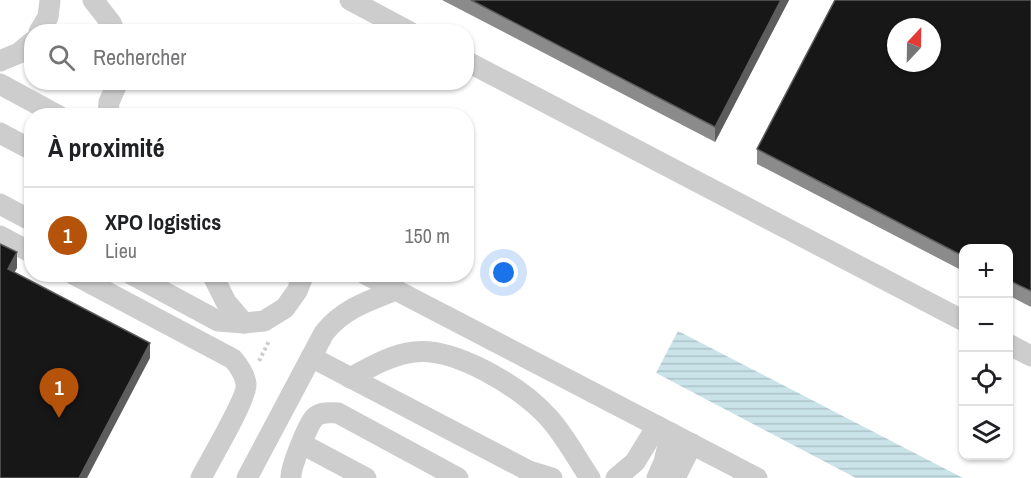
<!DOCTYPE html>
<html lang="fr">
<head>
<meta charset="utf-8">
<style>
  body { margin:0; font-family:"Archivo Narrow",sans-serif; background:#f2f2f2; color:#202124 }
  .controls { position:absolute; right:18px; bottom:18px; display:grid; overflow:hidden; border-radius:12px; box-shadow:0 2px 4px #0004 }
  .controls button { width:54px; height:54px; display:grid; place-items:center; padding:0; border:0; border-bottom:2px solid #e0e0e0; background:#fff; color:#202124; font:30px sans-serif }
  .compass { position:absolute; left:887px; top:18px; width:54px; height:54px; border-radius:50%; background:#fff; box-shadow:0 2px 4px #0004; rotate:22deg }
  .you { position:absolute; left:504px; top:273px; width:21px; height:21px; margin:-15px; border:4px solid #fff; border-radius:50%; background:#1a73e8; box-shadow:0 0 0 9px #1a73e833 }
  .badge { display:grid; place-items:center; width:39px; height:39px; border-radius:50%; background:#b45309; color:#fff; font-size:20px; font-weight:700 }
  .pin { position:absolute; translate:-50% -50px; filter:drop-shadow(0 2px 3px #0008) }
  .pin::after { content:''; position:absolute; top:32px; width:21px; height:18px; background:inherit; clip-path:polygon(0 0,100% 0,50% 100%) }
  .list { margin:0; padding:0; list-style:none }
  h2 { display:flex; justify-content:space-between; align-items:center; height:78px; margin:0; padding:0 24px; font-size:26px }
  h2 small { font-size:20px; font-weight:400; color:#757577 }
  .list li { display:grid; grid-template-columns:39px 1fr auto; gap:18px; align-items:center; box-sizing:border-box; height:96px; padding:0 24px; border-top:2px solid #e0e0e0 }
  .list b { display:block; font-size:22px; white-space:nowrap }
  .list p { margin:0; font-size:20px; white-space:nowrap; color:#757577 }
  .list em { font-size:20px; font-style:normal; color:#757577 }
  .icon { flex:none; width:33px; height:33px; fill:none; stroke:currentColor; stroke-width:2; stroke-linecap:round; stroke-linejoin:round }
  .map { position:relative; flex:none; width:1031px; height:478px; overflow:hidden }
  .search { position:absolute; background:#fff; box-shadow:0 2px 4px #0004; left:24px; top:24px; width:450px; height:66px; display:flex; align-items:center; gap:15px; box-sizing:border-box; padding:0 21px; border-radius:24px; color:#757577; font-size:22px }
  .panel { position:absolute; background:#fff; box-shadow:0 2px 4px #0004; left:24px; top:108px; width:450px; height:174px; border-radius:24px }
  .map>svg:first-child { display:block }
  .water { fill:url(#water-rules) }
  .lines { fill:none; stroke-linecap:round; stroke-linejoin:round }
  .path { stroke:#cdcdcd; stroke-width:4; stroke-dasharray:3 3; stroke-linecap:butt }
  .minor { stroke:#cdcdcd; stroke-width:21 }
  .wall { fill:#8b8b8b }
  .shaded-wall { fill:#5d5d5d }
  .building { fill:#171717; stroke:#5d5d5d; stroke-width:1.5; fill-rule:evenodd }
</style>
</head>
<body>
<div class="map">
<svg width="1031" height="478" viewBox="0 0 1031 478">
  <defs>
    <pattern id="water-rules" width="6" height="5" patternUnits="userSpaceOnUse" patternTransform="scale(1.5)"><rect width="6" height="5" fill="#c9e3e9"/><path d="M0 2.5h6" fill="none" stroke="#adc3c8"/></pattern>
  </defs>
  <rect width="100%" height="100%" fill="#fff"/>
  <!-- water -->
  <path class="water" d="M678 331 963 478H856L656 373Z"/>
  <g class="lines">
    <!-- path -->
    <path class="path" d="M259 361 269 341"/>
    <!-- minor -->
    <g class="minor">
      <path d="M93 0 111 23 115 32"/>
      <path d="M350 0 410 32"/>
      <path d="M39 32 48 17 50 0"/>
      <path d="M0 61 19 53 32 42"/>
      <path d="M466 61 964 321"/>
      <path d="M0 84 59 116"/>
      <path d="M108 116 109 102 118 82"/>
      <path d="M0 133 32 150"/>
      <path d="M0 204 32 221"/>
      <path d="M0 236 32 253"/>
      <path d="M73 274 233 359C239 366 245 374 246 384 248 397 209 462 201 478"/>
      <path d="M131 274 218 321 244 323 264 321 285 308 297 291 304 274"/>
      <path d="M212 274 226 302 244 323"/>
      <path d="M365 274 757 478"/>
      <path d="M1008 344 1031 356"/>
      <path d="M311 357 529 471 552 478"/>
      <path d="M350 378C371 367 390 355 414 352 455 347 521 387 548 417 564 434 577 459 590 478"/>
      <path d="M302 444 366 478"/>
      <path d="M247 478 324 333C343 309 368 301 396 290"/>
      <path d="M291 478C290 468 308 424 315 417 322 411 330 413 338 413L458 478"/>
      <path d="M616 478 635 462 657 426"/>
      <path d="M657 478 664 462 671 433"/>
      <path d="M675 478 692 444"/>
    </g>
  </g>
  <!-- wall -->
  <g class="wall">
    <path d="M442 0H789L715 142Z"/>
    <path d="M1031 0V307L1008 295V249H963V271L757 164V149Z"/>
  </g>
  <!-- shaded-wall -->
  <g class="shaded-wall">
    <path d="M781 0H789L715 142V127Z"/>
    <path d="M17 252V268L8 284V269Z"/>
    <path d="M150 343V358L87 478H79Z"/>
  </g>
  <!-- building -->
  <g class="building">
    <path d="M471 0H781L715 127Z"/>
    <path d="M835 0H1031V291L1008 280V249H963V256L757 149ZM896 27H932V63H896Z"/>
    <path d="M0 244 17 252 8 269 150 343 79 478H0Z"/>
  </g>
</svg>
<div class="controls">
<button>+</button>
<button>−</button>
<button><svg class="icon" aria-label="locate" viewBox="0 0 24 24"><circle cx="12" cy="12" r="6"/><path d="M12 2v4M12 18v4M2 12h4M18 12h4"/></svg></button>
<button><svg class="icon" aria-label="layers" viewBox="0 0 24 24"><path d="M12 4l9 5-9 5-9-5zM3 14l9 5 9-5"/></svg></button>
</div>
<svg class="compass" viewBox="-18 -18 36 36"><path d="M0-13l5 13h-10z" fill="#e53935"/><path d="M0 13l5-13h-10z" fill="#757577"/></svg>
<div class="you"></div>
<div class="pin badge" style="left:59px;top:418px">1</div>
<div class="search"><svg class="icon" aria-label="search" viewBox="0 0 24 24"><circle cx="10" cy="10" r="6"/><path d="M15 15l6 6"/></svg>Rechercher</div>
<section class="panel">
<h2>À proximité<small></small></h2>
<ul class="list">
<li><span class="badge">1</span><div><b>XPO logistics</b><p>Lieu</p></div><em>150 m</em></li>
</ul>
</section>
</div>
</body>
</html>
